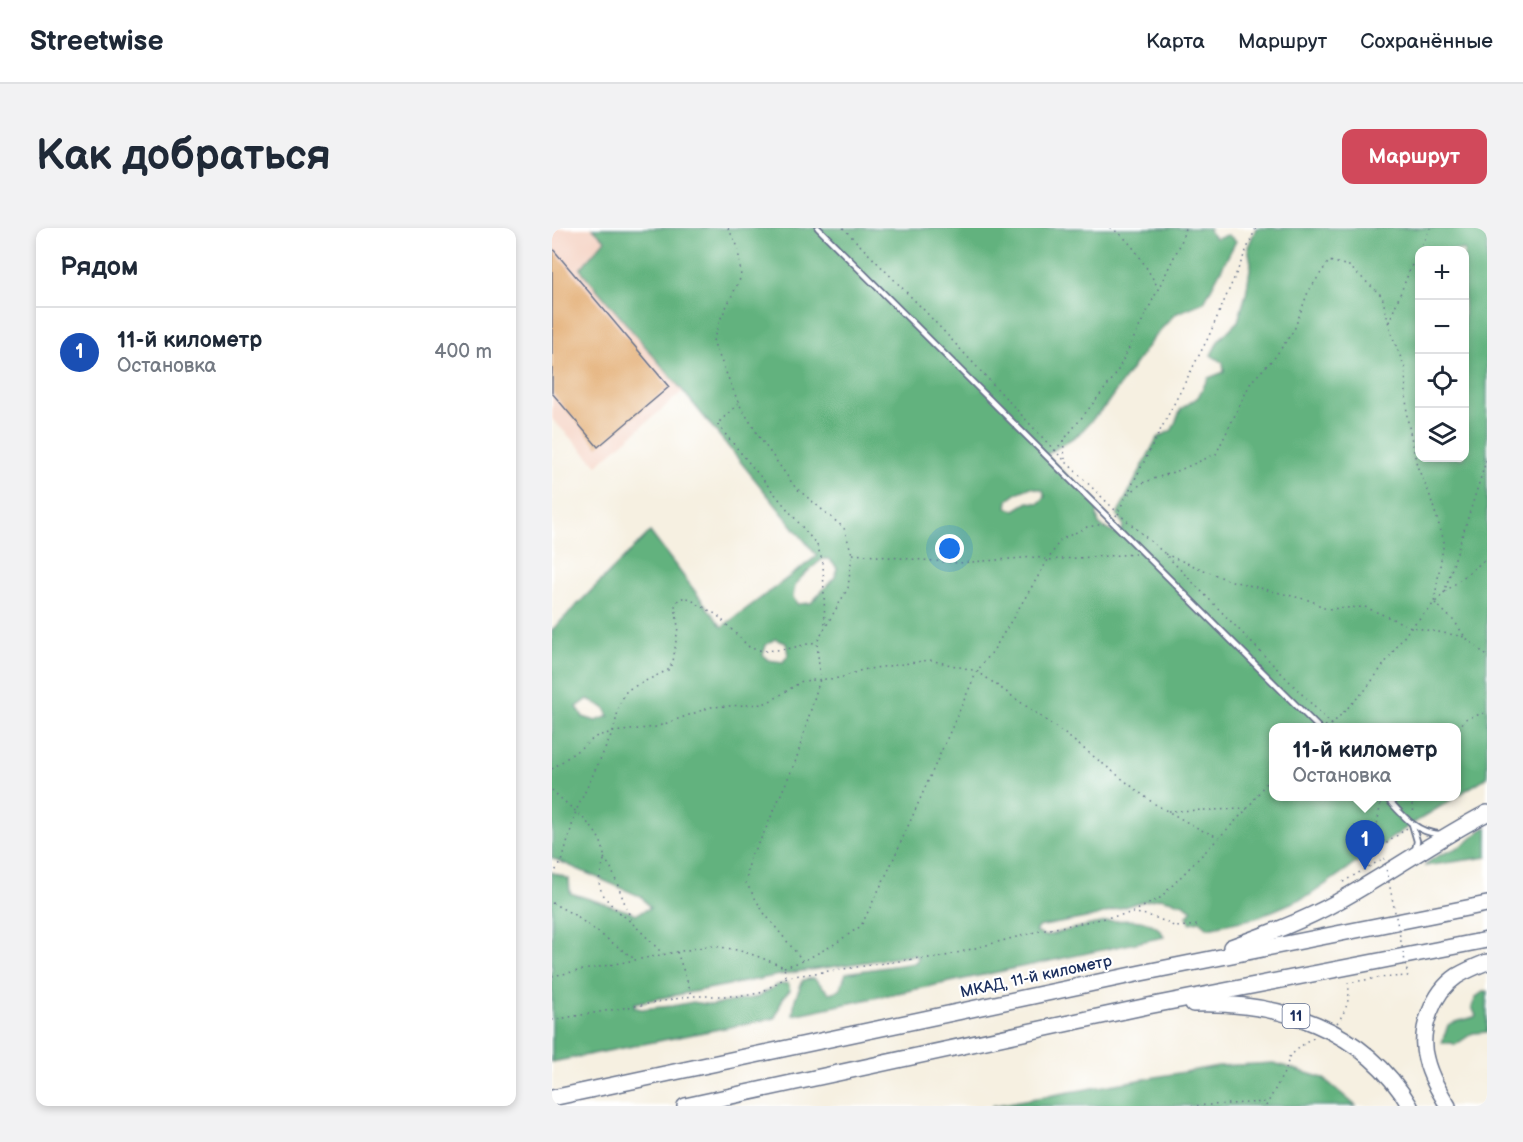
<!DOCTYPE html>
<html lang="ru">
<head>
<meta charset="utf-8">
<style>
  body { margin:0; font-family:"Balsamiq Sans",sans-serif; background:#f2f2f3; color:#1f2937 }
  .controls { position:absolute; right:18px; top:18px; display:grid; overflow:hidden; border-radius:12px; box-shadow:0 3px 9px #0003 }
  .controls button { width:54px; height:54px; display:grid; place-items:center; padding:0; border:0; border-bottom:2px solid #e0e1e3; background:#fff; color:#1f2937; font:30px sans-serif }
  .you { position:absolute; left:398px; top:321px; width:21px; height:21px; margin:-15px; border:4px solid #fff; border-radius:50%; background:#1a73e8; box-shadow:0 0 0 9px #1a73e833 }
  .badge { display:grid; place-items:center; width:39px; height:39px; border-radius:50%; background:#d1495b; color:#fff; font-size:20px; font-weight:700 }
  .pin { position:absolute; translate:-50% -50px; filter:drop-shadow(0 2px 3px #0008) }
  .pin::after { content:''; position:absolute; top:32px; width:21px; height:18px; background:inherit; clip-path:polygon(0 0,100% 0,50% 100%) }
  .popup { position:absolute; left:717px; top:495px; width:192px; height:78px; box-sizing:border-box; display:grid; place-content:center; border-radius:12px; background:#fff; filter:drop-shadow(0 2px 4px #0005); font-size:20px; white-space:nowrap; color:#747a83 }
  .popup b { font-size:22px; color:#1f2937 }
  .popup::after { content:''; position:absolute; left:50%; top:100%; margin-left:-12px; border:12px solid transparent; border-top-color:#fff }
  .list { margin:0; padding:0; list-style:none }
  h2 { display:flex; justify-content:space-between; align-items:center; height:78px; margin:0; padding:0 24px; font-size:26px }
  h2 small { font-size:20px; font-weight:400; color:#747a83 }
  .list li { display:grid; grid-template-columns:39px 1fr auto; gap:18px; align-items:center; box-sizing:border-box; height:90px; padding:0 24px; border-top:2px solid #e0e1e3 }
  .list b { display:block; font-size:22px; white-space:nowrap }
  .list p { margin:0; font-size:20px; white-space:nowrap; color:#747a83 }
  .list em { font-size:20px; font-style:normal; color:#747a83 }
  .icon { flex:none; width:33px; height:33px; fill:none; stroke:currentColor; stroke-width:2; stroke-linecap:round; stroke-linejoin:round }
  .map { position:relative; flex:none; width:935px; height:878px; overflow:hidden; border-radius:12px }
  header { display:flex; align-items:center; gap:36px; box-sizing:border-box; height:84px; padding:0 30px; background:#fff; border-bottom:2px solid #e0e1e3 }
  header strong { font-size:28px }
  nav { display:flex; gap:33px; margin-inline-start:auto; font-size:21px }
  .intro { display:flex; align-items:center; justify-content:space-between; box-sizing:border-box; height:144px; padding:0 36px }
  h1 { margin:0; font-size:42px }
  .button { padding:15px 27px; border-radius:12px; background:#d1495b; color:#fff; font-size:21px; font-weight:700 }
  main { display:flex; gap:36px; padding:0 36px }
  aside { flex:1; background:#fff; border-radius:12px; box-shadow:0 3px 9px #0003 }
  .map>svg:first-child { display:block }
  .built { fill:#f5d2c2 }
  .forest { fill:#62b27e; stroke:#3e706e; stroke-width:1.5; fill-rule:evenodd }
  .building { fill:#e1a86b }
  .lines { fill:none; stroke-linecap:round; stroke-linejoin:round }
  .service-casing { stroke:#68738c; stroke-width:8 }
  .primary-casing { stroke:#68738c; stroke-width:18 }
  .trunk-casing { stroke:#68738c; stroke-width:18 }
  .path { stroke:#68738c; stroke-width:1.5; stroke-dasharray:1.5 4.5; stroke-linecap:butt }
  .service { stroke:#fff; stroke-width:4.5 }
  .primary { stroke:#fff; stroke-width:15 }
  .trunk { stroke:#fff; stroke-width:15 }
  .path-bridge { stroke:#68738c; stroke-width:1.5; stroke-dasharray:1.5 4.5; stroke-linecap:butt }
  .labels { text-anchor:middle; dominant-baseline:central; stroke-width:4.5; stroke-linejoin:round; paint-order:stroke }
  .shield { fill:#fff; stroke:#5f6d8e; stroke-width:1.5 }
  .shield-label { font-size:15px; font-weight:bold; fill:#1b2f5e }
  .street-label { font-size:16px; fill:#1b2f5e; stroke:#fff }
</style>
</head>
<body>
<header>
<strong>Streetwise</strong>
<nav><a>Карта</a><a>Маршрут</a><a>Сохранённые</a></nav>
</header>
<div class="intro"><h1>Как добраться</h1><a class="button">Маршрут</a></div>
<main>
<aside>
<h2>Рядом<small></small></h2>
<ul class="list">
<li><span class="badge" style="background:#1a4fb4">1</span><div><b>11-й километр</b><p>Остановка</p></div><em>400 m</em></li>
</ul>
</aside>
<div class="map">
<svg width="935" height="878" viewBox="0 0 935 878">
  <rect width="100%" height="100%" fill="#fff"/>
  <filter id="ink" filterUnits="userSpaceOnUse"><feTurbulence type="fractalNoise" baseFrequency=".0167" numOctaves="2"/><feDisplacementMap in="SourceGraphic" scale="12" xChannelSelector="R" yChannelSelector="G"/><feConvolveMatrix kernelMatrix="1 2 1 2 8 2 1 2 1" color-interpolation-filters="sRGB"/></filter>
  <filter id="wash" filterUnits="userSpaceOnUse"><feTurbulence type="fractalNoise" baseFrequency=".008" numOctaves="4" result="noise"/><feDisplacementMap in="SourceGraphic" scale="24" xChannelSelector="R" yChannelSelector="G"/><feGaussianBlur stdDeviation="1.35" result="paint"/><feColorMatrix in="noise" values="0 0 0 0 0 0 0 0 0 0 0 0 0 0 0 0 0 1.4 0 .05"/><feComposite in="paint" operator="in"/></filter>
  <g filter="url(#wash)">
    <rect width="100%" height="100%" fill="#f6f0e1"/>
    <!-- built -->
    <path class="built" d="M0 0H41L53 12 29 42 131 163 45 237 0 191Z"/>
    <!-- forest -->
    <g class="forest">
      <path d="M41 0H658L657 3 663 10 676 7 684 13 652 74 623 86 602 109 554 177 527 206 494 227 547 280 545 287 547 297 564 306 570 303 571 296 565 287 605 210 620 202 629 181 646 169 656 150 672 144 671 135 659 127 667 112 686 93 694 66 699 35 696 19 704 0H935V549L905 568 904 500H722V568L904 569 860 596 758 667 704 690 656 700 648 693 638 695 635 688 640 682 632 676 608 670 584 675 545 688 486 699 483 704 493 708C519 702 600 675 612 709L241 787 243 771 251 752 262 750 277 765 288 762 294 745 362 735 367 730 362 727 244 744 83 775 82 779 89 781 120 778 141 774 160 777 206 769 225 757 236 755 238 762 231 770 223 790 0 834V644L17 651 18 665 85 686 98 680 90 669 0 630V402L98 304 170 399 265 328 131 163 28 41 53 12ZM868 22H912V230H868ZM479 259 491 262 493 269 487 275 476 274 463 282 455 280 456 272 467 264ZM271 331H277L285 340 283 349 259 375 245 376 241 369C242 365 242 358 245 355 248 349 265 335 271 331ZM223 411 234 415 236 427 231 434 216 432 211 427 214 417ZM36 471 53 480 57 488 44 493 31 489 25 479Z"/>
      <path d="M935 599V629L873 638C883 625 902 624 915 614 922 609 927 602 935 599Z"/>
      <path d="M932 763H935V804L921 805 903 817 900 815H890L896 797C905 791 914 793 924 788L920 779 924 769Z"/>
      <path d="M722 835 771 850 804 878H439L666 838Z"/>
    </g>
    <g id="blocks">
      <!-- building -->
      <path class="building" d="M0 20 117 159 46 219 0 165Z"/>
    </g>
  </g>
  <g filter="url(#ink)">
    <use href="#blocks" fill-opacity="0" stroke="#68738c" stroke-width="1.5"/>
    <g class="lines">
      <!-- service casing -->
      <g class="service-casing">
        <g id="service">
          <path d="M266 0 767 500"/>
          <path d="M833 568C849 585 863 605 887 606"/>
          <path d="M860 596 865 613 863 622"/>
        </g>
      </g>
      <!-- primary casing -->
      <g class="primary-casing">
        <path id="primary" d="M896 878C887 863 878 848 874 831 866 803 881 764 905 748 915 742 925 738 935 734"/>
      </g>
      <!-- trunk casing -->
      <g class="trunk-casing">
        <g id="trunk">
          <path d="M679 719C715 706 751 693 785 674 836 646 883 612 935 585"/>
          <path d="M641 776C727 773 812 800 858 878"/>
          <path d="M0 870 589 745 935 676"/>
          <path d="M133 878 596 778 935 712"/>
        </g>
      </g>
      <!-- path -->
      <g class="path">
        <path d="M176 0 186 19 189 49 168 92 161 113 187 176 208 210 243 259 292 300 300 326 296 360 265 414 268 451 244 532 211 607 198 629 194 655 212 685 251 733"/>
        <path d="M291 0 371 81 503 223 566 285 612 325 783 500"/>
        <path d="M558 0C581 11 593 39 606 59"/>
        <path d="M837 94 859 39 878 0"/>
        <path d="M186 176 165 196 265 317 271 335 273 398"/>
        <path d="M511 212 513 231"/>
        <path d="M503 223 563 148 629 15 633 0"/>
        <path d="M577 266 590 255 630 241 664 226 699 154 723 129 742 102 756 64 777 33 797 38 830 68 839 105 853 140 855 189 865 238 878 268 892 313 882 375"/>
        <path d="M564 288 656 110 704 0"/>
        <path d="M301 326 406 335 484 329 496 332 583 326"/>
        <path d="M613 326 676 352 760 373 774 381 813 379 859 399 913 409"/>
        <path d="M893 364 935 330"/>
        <path d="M883 375 903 394 913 409 935 428"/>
        <path d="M773 498 780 496 814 461 859 399 892 365 935 230"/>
        <path d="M904 506 913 491 935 484"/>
        <path d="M0 541 45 508 61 504 104 499 159 479 211 476 222 471 250 453 288 450 310 442 378 432 425 443 513 506 601 575 649 602 667 609"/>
        <path d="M0 562C17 580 54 602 52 631 51 643 44 650 49 662 56 677 69 685 81 696 91 705 101 716 111 726"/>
        <path d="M851 568 862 579 861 585"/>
        <path d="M616 583 695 581"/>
        <path d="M52 630 59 640 80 694"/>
        <path d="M811 632 809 628 823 610 829 573"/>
        <path d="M816 639 812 632 855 600"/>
        <path d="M0 647 10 634 24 583 61 504 68 475 75 462 116 442 121 434 126 399 123 377 127 371 134 369 165 387 198 420 212 423 235 421 264 414"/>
        <path d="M791 654 832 630"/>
        <path d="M0 675 21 686 84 732"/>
        <path d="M580 685C596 686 609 691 623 699L647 697"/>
        <path d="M125 724 140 767"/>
        <path d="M232 739 251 733 281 717 309 698 337 641 425 443 441 423 508 312 535 299 552 296"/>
        <path d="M0 748 156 718C183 719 206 728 232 739L234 749"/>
        <path d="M0 792 141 768H191L208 765 235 749 368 730H386L483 704 579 685 608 670 695 581 722 544"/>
        <path d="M785 795C794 783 799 770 796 755L825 750 856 748"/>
        <path d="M639 878 714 874"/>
        <path d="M714 878 734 841 737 829 755 813 764 809"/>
      </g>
      <!-- service -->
      <use href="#service" class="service"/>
      <!-- primary -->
      <use href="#primary" class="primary"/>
      <!-- trunk -->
      <use href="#trunk" class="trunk"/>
      <!-- path-bridge -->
      <path class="path-bridge" d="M832 630 856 748"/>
    </g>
  </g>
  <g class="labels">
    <!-- shield labels -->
    <rect class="shield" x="730.5" y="776" width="27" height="24" rx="4.5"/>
    <g class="shield-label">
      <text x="744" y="788">11</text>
    </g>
    <!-- street labels -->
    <g class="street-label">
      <text transform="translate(484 749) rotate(-12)">МКАД, 11-й километр</text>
    </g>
  </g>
</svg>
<div class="controls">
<button>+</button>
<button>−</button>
<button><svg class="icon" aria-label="locate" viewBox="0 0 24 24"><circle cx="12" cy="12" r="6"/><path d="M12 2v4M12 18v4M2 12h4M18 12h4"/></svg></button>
<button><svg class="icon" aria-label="layers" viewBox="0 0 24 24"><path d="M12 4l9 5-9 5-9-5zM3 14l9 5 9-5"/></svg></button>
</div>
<div class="you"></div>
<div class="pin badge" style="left:813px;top:642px;background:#1a4fb4">1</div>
<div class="popup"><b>11-й километр</b>Остановка</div>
</div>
</main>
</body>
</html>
